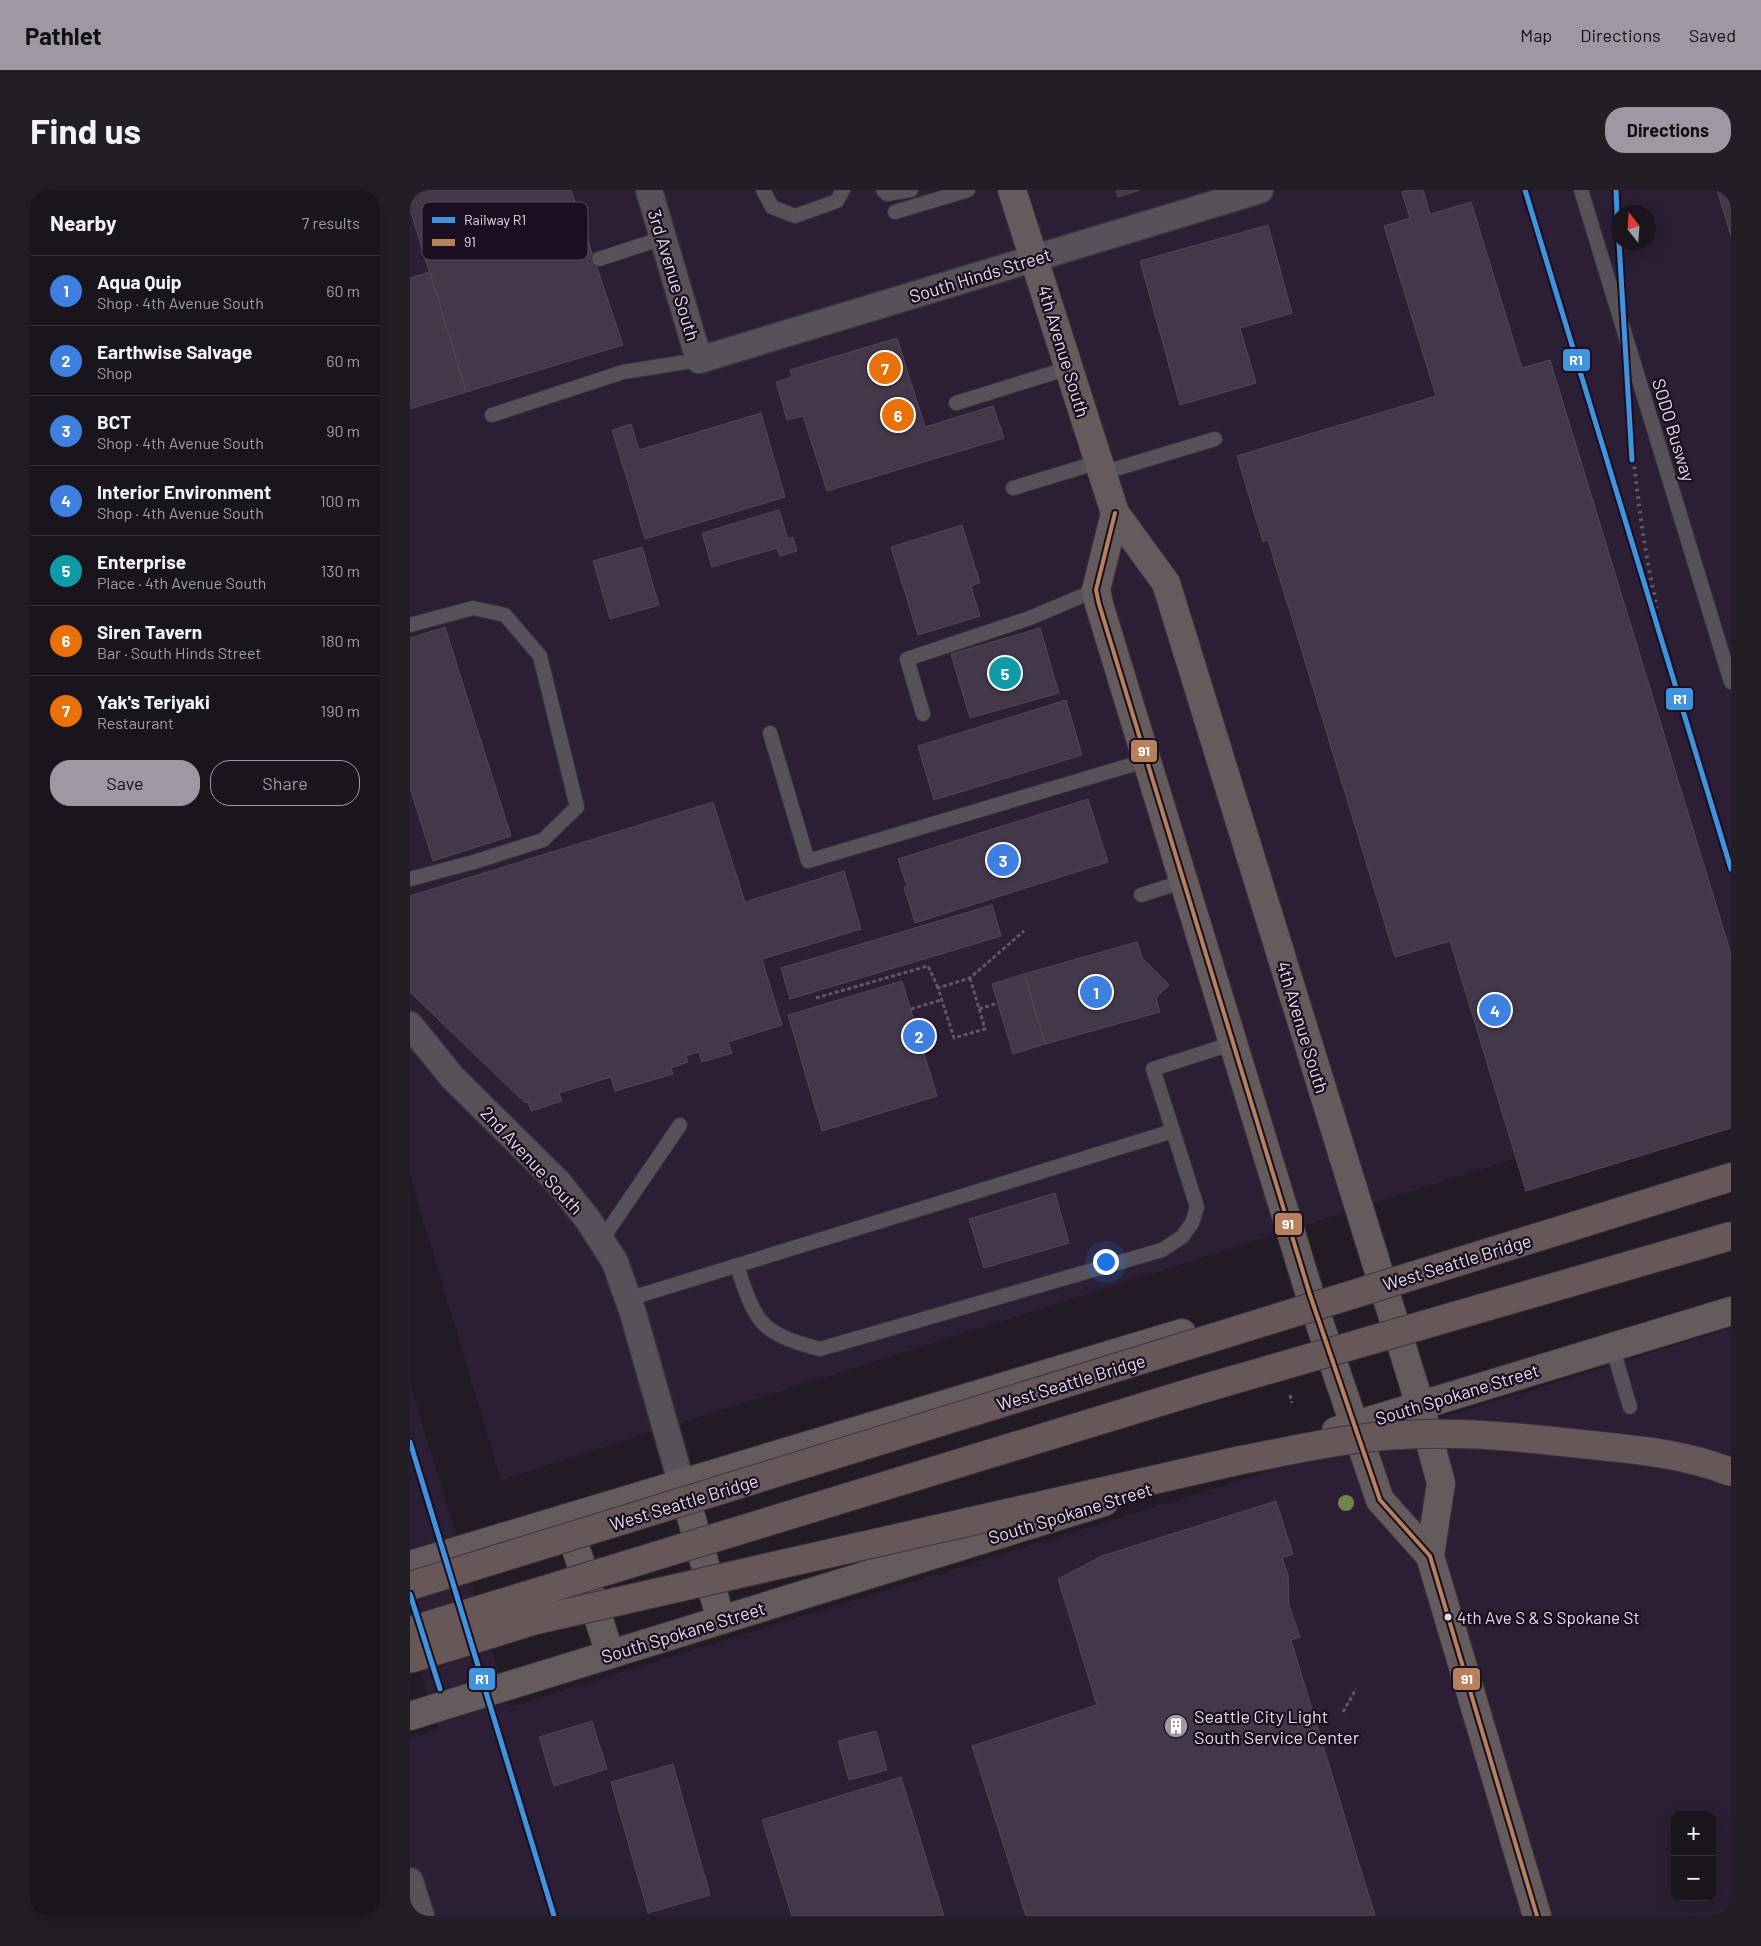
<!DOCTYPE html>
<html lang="en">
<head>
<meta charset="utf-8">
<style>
  body { margin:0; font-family:Barlow,sans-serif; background:#231d25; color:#f1f3f6 }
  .controls { position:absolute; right:15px; bottom:15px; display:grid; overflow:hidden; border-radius:10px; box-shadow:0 5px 20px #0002 }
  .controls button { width:45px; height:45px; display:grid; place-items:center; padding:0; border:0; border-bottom:1px solid #38333b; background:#1a141c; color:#f1f3f6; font:25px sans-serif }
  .compass { position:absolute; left:1201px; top:15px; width:45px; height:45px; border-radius:50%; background:#1a141c; box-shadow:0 5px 20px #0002; rotate:343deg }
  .you { position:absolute; left:695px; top:1071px; width:18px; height:18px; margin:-12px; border:4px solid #fff; border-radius:50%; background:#1a73e8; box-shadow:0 0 0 8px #1a73e833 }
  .badge { display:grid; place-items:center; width:32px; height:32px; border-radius:50%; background:#9f97a3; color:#fff; font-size:16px; font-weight:700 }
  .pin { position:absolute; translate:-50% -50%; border:2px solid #fff; box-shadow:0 1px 5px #0006 }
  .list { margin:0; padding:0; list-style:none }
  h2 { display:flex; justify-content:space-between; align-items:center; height:65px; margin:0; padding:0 20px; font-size:21px }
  h2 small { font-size:16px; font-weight:400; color:#9f9ea3 }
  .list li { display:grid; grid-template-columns:32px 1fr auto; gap:15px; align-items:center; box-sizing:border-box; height:70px; padding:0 20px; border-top:1px solid #38333b }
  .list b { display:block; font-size:19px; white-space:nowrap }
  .list p { margin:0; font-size:16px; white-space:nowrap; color:#9f9ea3 }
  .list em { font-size:16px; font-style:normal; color:#9f9ea3 }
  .actions { display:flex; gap:10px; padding:15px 20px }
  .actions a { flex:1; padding:11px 0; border:1px solid #9f97a3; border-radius:20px; text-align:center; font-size:18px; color:#9f97a3 }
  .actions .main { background:#9f97a3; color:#111 }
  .map { position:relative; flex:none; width:1321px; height:1726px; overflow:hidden; border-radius:20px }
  header { display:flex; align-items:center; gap:30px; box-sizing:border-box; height:70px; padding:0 25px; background:#9f97a3; color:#111 }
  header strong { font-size:24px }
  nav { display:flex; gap:28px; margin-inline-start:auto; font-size:18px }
  .intro { display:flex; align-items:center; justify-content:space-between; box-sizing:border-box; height:120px; padding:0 30px }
  h1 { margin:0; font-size:35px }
  .button { padding:12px 22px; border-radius:20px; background:#9f97a3; color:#111; font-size:18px; font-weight:700 }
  main { display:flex; gap:30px; padding:0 30px }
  aside { flex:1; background:#1a141c; border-radius:20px; box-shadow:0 5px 20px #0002 }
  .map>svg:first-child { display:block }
  .built { fill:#2c1e34; fill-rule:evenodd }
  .building { fill:#43384a; stroke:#504953 }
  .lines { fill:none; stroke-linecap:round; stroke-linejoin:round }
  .lane-casing { stroke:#3a353d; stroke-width:16 }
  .street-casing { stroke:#3a353d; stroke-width:29 }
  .primary-casing { stroke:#3a353d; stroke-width:30 }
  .highway-casing { stroke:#3a353d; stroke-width:30 }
  .path { stroke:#5e5961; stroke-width:3; stroke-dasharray:4 2.5; stroke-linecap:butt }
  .lane { stroke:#57525a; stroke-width:14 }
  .street { stroke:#57525a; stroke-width:26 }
  .primary { stroke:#655a5c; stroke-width:28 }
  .highway { stroke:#685759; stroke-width:28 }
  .rail { stroke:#615c63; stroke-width:4; stroke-dasharray:2.5 5; stroke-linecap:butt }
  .highway-bridge-casing { stroke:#3a353d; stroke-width:30; stroke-linecap:butt }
  .highway-bridge { stroke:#685759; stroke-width:28 }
  .bus-1-casing { stroke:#1a0e20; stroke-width:8 }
  .bus-1 { stroke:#b6815c; stroke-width:4 }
  .rail-1-casing { stroke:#1a0e20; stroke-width:9 }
  .rail-1 { stroke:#4094de; stroke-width:5 }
  .tree { fill:#6d874c }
  .bus-dot { fill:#e2dae7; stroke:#1a0e20; stroke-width:2 }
  .labels { text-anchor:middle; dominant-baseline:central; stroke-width:4.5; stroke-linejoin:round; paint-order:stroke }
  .bus-label { font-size:17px; fill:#e2dae7; stroke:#1a0e20; text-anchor:start }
  .street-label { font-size:18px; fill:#e2dae7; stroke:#1a0e20 }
  .poi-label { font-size:18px; fill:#e2dae7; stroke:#1a0e20; text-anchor:start }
  .key { fill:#1a0e20; stroke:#564b5c; stroke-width:1 }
  .key-label { font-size:14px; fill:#e2dae7 }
  .line-badge { stroke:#1a0e20; stroke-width:2 }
  .badge-label { font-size:14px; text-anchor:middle; font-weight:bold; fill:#fff }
</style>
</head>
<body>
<header>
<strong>Pathlet</strong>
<nav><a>Map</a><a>Directions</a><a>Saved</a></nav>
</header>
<div class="intro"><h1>Find us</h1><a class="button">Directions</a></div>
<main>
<aside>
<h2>Nearby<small>7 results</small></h2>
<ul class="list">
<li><span class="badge" style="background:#3f7fe0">1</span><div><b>Aqua Quip</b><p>Shop · 4th Avenue South</p></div><em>60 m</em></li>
<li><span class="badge" style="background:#3f7fe0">2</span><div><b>Earthwise Salvage</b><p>Shop</p></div><em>60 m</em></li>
<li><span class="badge" style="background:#3f7fe0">3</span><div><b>BCT</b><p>Shop · 4th Avenue South</p></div><em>90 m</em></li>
<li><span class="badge" style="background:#3f7fe0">4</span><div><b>Interior Environment</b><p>Shop · 4th Avenue South</p></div><em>100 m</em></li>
<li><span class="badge" style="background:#0f9aa8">5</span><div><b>Enterprise</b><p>Place · 4th Avenue South</p></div><em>130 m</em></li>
<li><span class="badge" style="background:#e8710a">6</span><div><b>Siren Tavern</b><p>Bar · South Hinds Street</p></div><em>180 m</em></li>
<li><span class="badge" style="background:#e8710a">7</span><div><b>Yak's Teriyaki</b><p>Restaurant</p></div><em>190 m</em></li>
</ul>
<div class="actions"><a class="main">Save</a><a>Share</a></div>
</aside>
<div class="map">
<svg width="1321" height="1726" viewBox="0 0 1321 1726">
  <rect width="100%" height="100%" fill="#221b26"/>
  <!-- built -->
  <g class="built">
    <path d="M0 0H1321V900L91 1290 0 986ZM1208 22H1238V52H1208Z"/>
    <path d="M1321 1138V1726H0V1548L28 1539 0 1449V1194L99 1517ZM1265 1625H1302V1707H1265Z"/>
  </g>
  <!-- building -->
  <g class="building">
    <path d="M0 0H161L213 155 56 202 0 19Z"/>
    <path d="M706 0H730L708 7Z"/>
    <path d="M1000 0H1013L1020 24 1061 12 1112 178 1140 170 1321 764V938L1116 1001 1040 751 985 767 858 350 853 352 827 266 1026 206 974 36 1000 28 992 2Z"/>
    <path d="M1307 0H1321V46Z"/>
    <path d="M858 35 882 123 830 138 846 193 770 215 730 71Z"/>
    <path d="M20 82 56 202 0 219V88Z"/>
    <path d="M487 148 515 237 583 216 594 248 417 301 393 226 377 230 366 192 382 187 380 180Z"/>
    <path d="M351 223 375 307 235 349 202 240 221 234 229 260Z"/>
    <path d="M369 320 378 349 383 347 387 361 370 366 367 358 302 377 292 343Z"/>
    <path d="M552 335 570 393 561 396 570 426 508 445 481 357Z"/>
    <path d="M232 357 249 415 200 429 183 371Z"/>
    <path d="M35 437 101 646 23 671 0 598V448Z"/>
    <path d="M630 438 649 503 560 528 541 464Z"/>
    <path d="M656 510 672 565 524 610 508 556Z"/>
    <path d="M678 609 698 672 505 733 494 697 497 696 488 669Z"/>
    <path d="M303 612 335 712 434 681 451 739 352 769 372 835 318 852 322 863 292 872 289 862 276 866 278 872 261 878 263 884 205 901 201 887 149 903 152 911 121 921 118 912 115 913 0 802V706Z"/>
    <path d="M582 715 591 746 380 809 371 778Z"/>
    <path d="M727 752 733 769 759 795 746 808 750 822 635 854 614 784Z"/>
    <path d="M614 784 635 854 603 864 582 794Z"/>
    <path d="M492 791 527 906 412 941 378 825Z"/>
    <path d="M645 1003 659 1053 574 1078 559 1029Z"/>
    <path d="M866 1311 883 1364 872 1368 878 1385 879 1415 890 1447 881 1450 965 1726H616L562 1556 687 1515 648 1389 692 1366Z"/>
    <path d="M182 1531 197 1579 144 1596 129 1547Z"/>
    <path d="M466 1541 477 1580 439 1590 428 1551Z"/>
    <path d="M263 1574 300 1705 238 1723 201 1592Z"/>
    <path d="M491 1587 534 1726H382L352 1630Z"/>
  </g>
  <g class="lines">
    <!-- lane casing -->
    <g class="lane-casing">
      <g id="lane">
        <path d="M353 0 362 17 385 26 427 11 433 0"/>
        <path d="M473 0 477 4 501 0"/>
        <path d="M1171 0 1321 492"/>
        <path d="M485 22 558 0"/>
        <path d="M189 69 253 48"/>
        <path d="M546 213 659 178"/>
        <path d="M82 225 213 182 289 170"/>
        <path d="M692 283 805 249"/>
        <path d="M603 298 689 272"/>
        <path d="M0 435 63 418 95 425 130 466 167 617 133 650 64 672 0 689"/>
        <path d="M513 524 497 469 620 428 686 400"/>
        <path d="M360 543 398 671 738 570"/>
        <path d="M731 705 775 691"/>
        <path d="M763 941 743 879 824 853"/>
        <path d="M191 1051 270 935"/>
        <path d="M218 1109 763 941 787 1017 782 1033 772 1047 752 1060 410 1159C349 1143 346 1133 327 1076"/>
        <path d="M1202 1156 1220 1217"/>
      </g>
    </g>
    <!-- street casing -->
    <g class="street-casing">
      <g id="street">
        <path d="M239 0 289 170 850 0"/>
        <path d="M0 835 42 887 149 993 179 1031 205 1072 223 1123 271 1292"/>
        <path d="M0 1691 11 1726"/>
      </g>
    </g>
    <!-- primary casing -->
    <g class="primary-casing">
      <g id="primary">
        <path d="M602 0 705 323 756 393 1010 1215 1031 1293 1020 1366"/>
        <path d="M705 323 686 400 689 414 900 1105 970 1310 1020 1366 1127 1726"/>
        <path d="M926 1241 1321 1121"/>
        <path d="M271 1292 311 1430"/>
        <path d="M156 1328 200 1464"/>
        <path d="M0 1375 772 1143"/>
        <path d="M0 1526 694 1312"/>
      </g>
    </g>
    <!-- highway casing -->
    <g class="highway-casing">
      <path id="highway" d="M1138 1044 1321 987"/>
    </g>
    <!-- path -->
    <g class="path">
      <path d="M560 788 575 839 544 848 528 798 560 788 614 741"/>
      <path d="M406 808 518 776 528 798"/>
      <path d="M501 819 531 810"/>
      <path d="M569 819 588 813"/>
      <path d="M880 1205 882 1213"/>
      <path d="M933 1522 946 1499"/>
    </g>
    <!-- lane -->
    <use href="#lane" class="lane"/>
    <!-- street -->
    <use href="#street" class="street"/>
    <!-- primary -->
    <use href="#primary" class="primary"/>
    <!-- highway -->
    <use href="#highway" class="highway"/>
    <!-- rail -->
    <g class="rail">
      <path d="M1115 0 1321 679"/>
      <path d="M1206 0 1208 45"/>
      <path d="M1209 52C1216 176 1220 297 1247 418"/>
    </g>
    <!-- highway-bridge casing -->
    <g class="highway-bridge-casing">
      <g id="highway-bridge">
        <path d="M0 1396 1138 1044"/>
        <path d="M0 1441 792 1199 1321 1046"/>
        <path d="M0 1469 126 1430 831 1270C884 1260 938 1247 992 1245 1055 1241 1118 1248 1181 1255 1229 1260 1275 1264 1321 1282"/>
      </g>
    </g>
    <!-- highway-bridge -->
    <use href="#highway-bridge" class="highway-bridge"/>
    <!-- bus-1 casing -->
    <g class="bus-1-casing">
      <path id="bus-1" d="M705 323 686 400 689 414 900 1105 970 1310 1020 1366 1127 1726"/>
    </g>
    <!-- bus-1 -->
    <use href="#bus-1" class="bus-1"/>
    <!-- rail-1 casing -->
    <g class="rail-1-casing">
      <g id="rail-1">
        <path d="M1115 0 1321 679"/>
        <path d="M1206 0 1208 45"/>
        <path d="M1209 52 1222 270"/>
        <path d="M0 1252 144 1726"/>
        <path d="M0 1404 30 1499"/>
      </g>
    </g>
    <!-- rail-1 -->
    <use href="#rail-1" class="rail-1"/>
  </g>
  <!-- trees -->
  <circle class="tree" cx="936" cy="1313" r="8"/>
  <!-- icons -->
  <defs>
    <g id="building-disc" transform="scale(1.25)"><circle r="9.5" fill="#9f97a3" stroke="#1a0e20"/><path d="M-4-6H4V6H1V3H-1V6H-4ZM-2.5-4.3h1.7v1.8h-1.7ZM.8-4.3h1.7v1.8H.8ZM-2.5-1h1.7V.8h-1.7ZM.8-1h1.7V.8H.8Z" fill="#fff"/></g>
  </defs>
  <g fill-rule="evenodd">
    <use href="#building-disc" x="766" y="1536"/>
  </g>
  <!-- markers -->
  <circle class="bus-dot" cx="1038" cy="1427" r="4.5"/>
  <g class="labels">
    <!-- bus labels -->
    <g class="bus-label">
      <text x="1047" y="1427">4th Ave S &amp; S Spokane St</text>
    </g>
    <!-- street labels -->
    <g class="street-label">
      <text transform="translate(264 85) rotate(73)">3rd Avenue South</text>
      <text transform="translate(570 85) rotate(-17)">South Hinds Street</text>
      <text transform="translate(654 161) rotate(73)">4th Avenue South</text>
      <text transform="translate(1264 240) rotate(73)">SODO Busway</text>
      <text transform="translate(893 837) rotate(73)">4th Avenue South</text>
      <text transform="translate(122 970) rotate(47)">2nd Avenue South</text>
      <text transform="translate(1047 1072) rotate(-17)">West Seattle Bridge</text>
      <text transform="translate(661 1192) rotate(-17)">West Seattle Bridge</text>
      <text transform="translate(1047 1204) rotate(-17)">South Spokane Street</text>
      <text transform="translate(274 1312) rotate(-17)">West Seattle Bridge</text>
      <text transform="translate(660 1323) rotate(-17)">South Spokane Street</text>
      <text transform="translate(273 1442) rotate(-17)">South Spokane Street</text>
    </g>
    <!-- poi labels -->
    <g class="poi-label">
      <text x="784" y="1526">Seattle City Light<tspan x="784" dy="21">South Service Center</tspan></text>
    </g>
  </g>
  <!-- legend -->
  <rect x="12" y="12" width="166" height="58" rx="8" class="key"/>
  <rect x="22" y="27" width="23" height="6" fill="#4094de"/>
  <rect x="22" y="49" width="23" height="7" fill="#b6815c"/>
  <g class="key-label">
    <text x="54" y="35">Railway R1</text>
    <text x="54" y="57">91</text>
  </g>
  <g class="line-badge">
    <rect x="1152" y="158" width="29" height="24" rx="5" fill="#4094de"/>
    <rect x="1255" y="497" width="29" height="24" rx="5" fill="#4094de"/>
    <rect x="720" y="549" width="28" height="24" rx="5" fill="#b6815c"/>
    <rect x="864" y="1022" width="29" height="24" rx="5" fill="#b6815c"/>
    <rect x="58" y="1477" width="28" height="24" rx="5" fill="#4094de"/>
    <rect x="1042" y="1477" width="29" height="24" rx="5" fill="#b6815c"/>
  </g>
  <g class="badge-label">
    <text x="1166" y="175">R1</text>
    <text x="1270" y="514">R1</text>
    <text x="734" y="566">91</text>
    <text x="878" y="1039">91</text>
    <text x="72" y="1494">R1</text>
    <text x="1057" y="1494">91</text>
  </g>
</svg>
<div class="controls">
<button>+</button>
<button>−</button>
</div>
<svg class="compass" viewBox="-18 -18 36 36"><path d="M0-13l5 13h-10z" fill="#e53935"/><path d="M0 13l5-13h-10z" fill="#9f9ea3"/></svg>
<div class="you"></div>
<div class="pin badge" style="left:686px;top:802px;background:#3f7fe0">1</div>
<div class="pin badge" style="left:509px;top:846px;background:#3f7fe0">2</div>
<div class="pin badge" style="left:593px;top:670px;background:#3f7fe0">3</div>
<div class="pin badge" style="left:1085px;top:820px;background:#3f7fe0">4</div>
<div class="pin badge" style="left:595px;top:483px;background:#0f9aa8">5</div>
<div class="pin badge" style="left:488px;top:225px;background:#e8710a">6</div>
<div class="pin badge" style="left:475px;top:178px;background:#e8710a">7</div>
</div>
</main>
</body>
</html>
